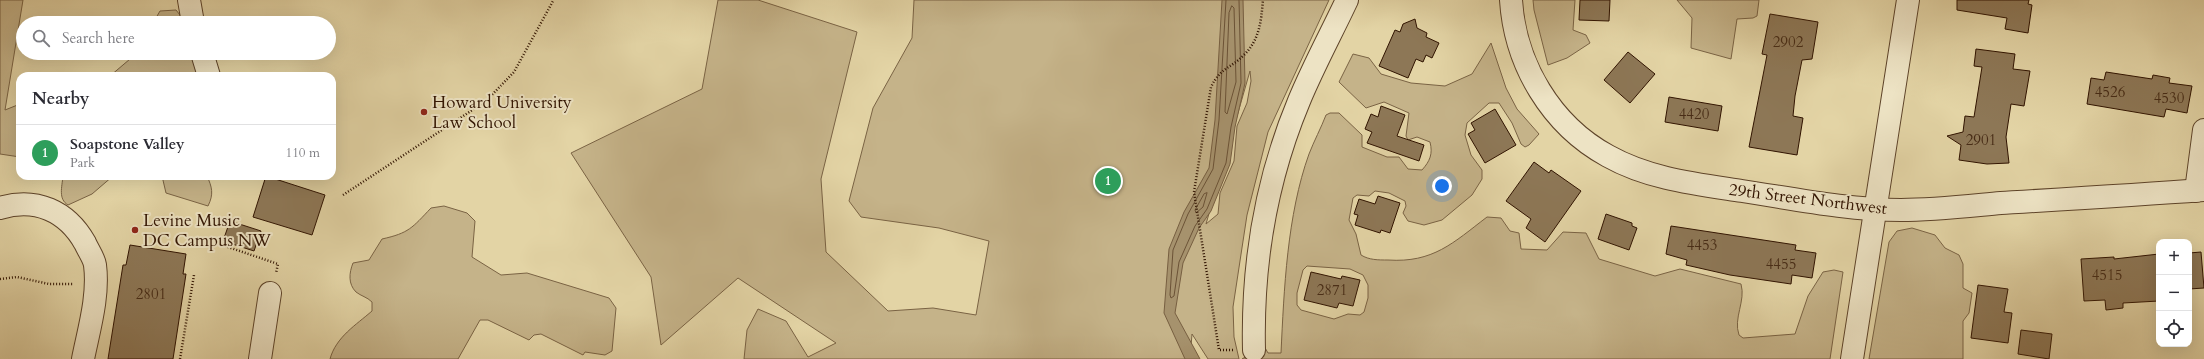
<!DOCTYPE html>
<html lang="en">
<head>
<meta charset="utf-8">
<style>
  body { margin:0; font-family:Cardo,serif; background:#f7f7f7; color:#2b2b33 }
  .controls { position:absolute; right:12px; bottom:12px; display:grid; overflow:hidden; border-radius:8px; box-shadow:0 4px 16px #0002 }
  .controls button { width:36px; height:36px; display:grid; place-items:center; padding:0; border:0; border-bottom:1px solid #e1e1e2; background:#fff; color:#2b2b33; font:20px sans-serif }
  .you { position:absolute; left:1442px; top:186px; width:14px; height:14px; margin:-10px; border:3px solid #fff; border-radius:50%; background:#1a73e8; box-shadow:0 0 0 6px #1a73e833 }
  .badge { display:grid; place-items:center; width:26px; height:26px; border-radius:50%; background:#7c3aed; color:#fff; font-size:13px; font-weight:700 }
  .pin { position:absolute; translate:-50% -50%; border:2px solid #fff; box-shadow:0 1px 4px #0006 }
  .list { margin:0; padding:0; list-style:none }
  h2 { display:flex; justify-content:space-between; align-items:center; height:52px; margin:0; padding:0 16px; font-size:17px }
  h2 small { font-size:13px; font-weight:400; color:#7c7c81 }
  .list li { display:grid; grid-template-columns:26px 1fr auto; gap:12px; align-items:center; box-sizing:border-box; height:56px; padding:0 16px; border-top:1px solid #e1e1e2 }
  .list b { display:block; font-size:15px; white-space:nowrap }
  .list p { margin:0; font-size:13px; white-space:nowrap; color:#7c7c81 }
  .list em { font-size:13px; font-style:normal; color:#7c7c81 }
  .icon { flex:none; width:22px; height:22px; fill:none; stroke:currentColor; stroke-width:2; stroke-linecap:round; stroke-linejoin:round }
  .map { position:relative; flex:none; width:2204px; height:359px; overflow:hidden }
  .search { position:absolute; background:#fff; box-shadow:0 4px 16px #0002; left:16px; top:16px; width:320px; height:44px; display:flex; align-items:center; gap:10px; box-sizing:border-box; padding:0 14px; border-radius:22px; color:#7c7c81; font-size:15px }
  .panel { position:absolute; background:#fff; box-shadow:0 4px 16px #0002; left:16px; top:72px; width:320px; height:108px; border-radius:12px }
  .map>svg:first-child { display:block }
  .green { fill:#c5b389; stroke:#7a6344; fill-rule:evenodd }
  .water { fill:#a6926d; stroke:#775f41 }
  .lines { fill:none; stroke-linecap:round; stroke-linejoin:round }
  .shore { stroke:#6b5236; stroke-width:1 }
  .building { fill:#8d7756; stroke:#301300 }
  .minor-casing { stroke:#5d4329; stroke-width:24 }
  .path { stroke:#301300; stroke-width:2.5; stroke-dasharray:1 2; stroke-linecap:butt }
  .minor { stroke:#ede3c4; stroke-width:22 }
  .poi-dot { fill:#8f2418; stroke:#ede3c4; stroke-width:1.5 }
  .labels { text-anchor:middle; dominant-baseline:central; stroke-width:4; stroke-linejoin:round; paint-order:stroke }
  .number-label { font-size:15px; fill:#472c16 }
  .poi-label { font-size:17px; fill:#301300; stroke:#ede3c4; text-anchor:start }
  .street-label { font-size:17px; fill:#301300; stroke:#ede3c4 }
</style>
</head>
<body>
<div class="map">
<svg width="2204" height="359" viewBox="0 0 2204 359">
  <rect width="100%" height="100%" fill="#e3d4a5"/>
  <filter id="stains"><feTurbulence type="fractalNoise" baseFrequency=".005" numOctaves="4"/><feColorMatrix values="0 0 0 0 .2 0 0 0 0 .09 0 0 0 0 .02 0 0 0 .5 -.17"/></filter>
  <radialGradient id="worn" r=".72"><stop offset=".6" stop-color="#630" stop-opacity="0"/><stop offset="1" stop-color="#630" stop-opacity=".3"/></radialGradient>
  <!-- green -->
  <g class="green">
    <path d="M0 0H23L5 110 20 104V157L0 154Z"/>
    <path d="M718 0H758L857 32 821 179 826 252 888 311 933 308 976 315 989 241 939 228 861 217 849 201 873 108 912 38 914 0H1329L1268 132 1247 215 1233 307 1234 337 1239 359H1208L1192 334 1190 359H744L747 330 758 309 786 321 808 357 836 343 738 278 661 345 651 277 571 153 702 89ZM1250 71 1251 81 1247 103 1237 126 1234 161 1220 193 1218 214 1206 224Z"/>
    <path d="M1533 0H1575L1573 30 1586 35 1590 43 1567 58 1548 65 1534 10Z"/>
    <path d="M1677 0H1759L1757 16 1753 18 1737 19 1731 59 1691 48 1692 18Z"/>
    <path d="M176 10 180 15 183 23H153L160 11Z"/>
    <path d="M1491 43 1506 88 1517 109 1539 134 1529 145 1525 147 1521 144 1512 123 1499 103H1489L1467 123 1465 135 1471 155 1482 170V179L1472 195 1442 220 1424 225 1408 221 1403 213 1406 206 1405 201 1389 193 1375 191 1369 196 1357 195 1353 198 1349 220 1356 234 1361 255C1369 260 1378 260 1388 260 1433 263 1453 243 1487 217L1501 218 1510 231 1519 233 1521 249 1547 250 1563 232 1586 233 1599 259 1655 276 1680 269 1741 284C1746 301 1733 318 1739 335L1743 338 1795 334 1808 296 1823 272 1834 270 1843 272 1830 359H1242L1264 346 1268 353H1281C1284 290 1287 215 1309 154 1314 141 1321 128 1326 115L1330 113H1339L1362 135V147L1387 157H1399L1408 169 1422 170C1430 161 1433 154 1430 142L1417 137 1408 140 1406 136 1409 113 1384 102 1366 108 1339 82 1353 54 1369 58 1381 74 1411 83 1445 86 1472 74ZM1307 266 1350 269 1363 275 1368 285V298L1364 312 1360 315 1348 314 1334 319 1301 310 1297 305V293L1303 270Z"/>
    <path d="M134 53H192L200 76H110L130 59Z"/>
    <path d="M63 176H113L92 194 68 205C58 199 62 187 63 176Z"/>
    <path d="M162 176H207C212 187 214 194 208 206L166 193Z"/>
    <path d="M444 206 467 213 475 221 472 257 501 275 527 273 609 298 616 308 612 351 605 355 585 352 583 355 541 334 534 335 529 340 488 320H480L458 359H330C336 337 356 325 372 311V302C367 297 361 296 356 292 348 284 349 273 353 263L369 260 382 239C409 233 412 228 431 208Z"/>
    <path d="M1912 228 1935 235 1945 248 1959 255 1963 264V288L1972 293 1969 313 1963 321V359H1869L1889 242 1897 231Z"/>
  </g>
  <!-- water -->
  <path class="water" d="M1222 0H1243L1245 83 1235 127 1230 164 1211 211 1199 228 1183 263 1175 313 1200 359H1185L1164 313 1169 249 1184 212 1209 168 1215 120Z"/>
  <g class="lines">
    <!-- shore -->
    <g class="shore">
      <path d="M1226 0 1219 120 1213 169 1188 214 1173 250 1170 295 1171 298 1174 296 1179 262 1195 226 1207 209 1226 163 1231 127 1241 83 1239 0"/>
      <path d="M1232 6 1234 8 1236 82 1227 114 1225 112 1229 13Z"/>
      <path d="M1207 193 1203 207 1196 213 1195 210 1204 194Z"/>
    </g>
  </g>
  <!-- building -->
  <g class="building">
    <path d="M1580 0H1610L1609 21 1579 20Z"/>
    <path d="M1957 0H2029L2028 4 2032 5 2028 33 2005 29 2007 18 1957 10Z"/>
    <path d="M1770 14 1818 22 1812 59 1802 60 1795 96 1793 116 1803 118 1797 155 1749 147 1767 55 1762 54Z"/>
    <path d="M1415 19 1417 28 1427 33 1426 37 1439 43 1432 58 1426 55 1423 62 1416 59 1408 78 1379 66 1395 30 1400 32 1403 24Z"/>
    <path d="M1976 49 2015 54 2013 69 2030 71 2024 106 2011 104 2006 137 2009 163 1987 164 1959 160 1961 145 1947 136 1963 132 1965 116 1974 117 1982 67 1974 66Z"/>
    <path d="M1628 52 1655 74 1630 103 1604 80Z"/>
    <path d="M2106 72 2152 79 2153 75 2170 78 2169 83 2192 86 2187 113 2166 109 2164 117 2087 104 2091 78 2104 80Z"/>
    <path d="M1669 97 1722 106 1718 131 1665 122Z"/>
    <path d="M1381 106 1405 115 1397 136 1424 145 1419 161 1367 143 1372 132 1365 129 1371 114 1378 117Z"/>
    <path d="M1495 109 1516 145 1485 163 1468 134 1475 130 1471 123Z"/>
    <path d="M1534 162 1549 173 1551 170 1581 191 1545 242 1526 228 1531 219 1506 201Z"/>
    <path d="M266 176 325 195 312 235 253 217Z"/>
    <path d="M1378 196 1400 203 1390 233 1381 230 1380 233 1355 225 1358 215 1354 214 1359 199 1375 204Z"/>
    <path d="M1606 214 1632 223V226L1637 228 1629 250 1598 239Z"/>
    <path d="M230 221 261 231 254 251 223 241Z"/>
    <path d="M1671 226 1796 245 1795 250 1816 253 1812 278 1792 275 1791 284 1730 275 1686 265 1687 260 1666 254Z"/>
    <path d="M130 245 186 254 183 274H186L173 359H108L123 265H126Z"/>
    <path d="M2201 252 2204 288 2189 289V253Z"/>
    <path d="M2159 254V301L2123 303V308L2106 310 2105 300 2084 301 2081 259 2114 257V259Z"/>
    <path d="M1311 272 1341 279 1342 276 1360 280 1353 306 1339 303 1337 308 1304 300Z"/>
    <path d="M1978 285 2008 289 2004 312 2012 313 2008 343 1971 338Z"/>
    <path d="M2021 330 2052 334 2049 359 2018 354Z"/>
  </g>
  <g class="lines">
    <!-- minor casing -->
    <g class="minor-casing">
      <g id="minor">
        <path d="M189 0 193 23"/>
        <path d="M1511 0C1515 64 1551 125 1608 156 1649 179 1696 184 1742 191 1795 199 1848 210 1901 210 1934 210 1968 206 2001 203 2068 199 2136 195 2204 190"/>
        <path d="M202 53 209 76"/>
        <path d="M2196 191 2204 130"/>
        <path d="M0 208C36 197 67 211 85 243 88 250 94 258 95 265 99 296 89 329 83 359"/>
        <path d="M1254 350C1252 265 1266 180 1299 101 1313 67 1331 34 1347 0"/>
        <path d="M260 359 270 293"/>
        <path d="M1852 359 1908 0"/>
      </g>
    </g>
    <!-- path -->
    <g class="path">
      <path d="M343 195 486 101 514 72 553 1"/>
      <path d="M222 245 278 264 276 273"/>
      <path d="M0 279 17 277 49 284H74"/>
      <path d="M1233 350H1219L1194 192 1211 87C1221 67 1230 69 1244 55 1260 39 1261 21 1263 0"/>
      <path d="M180 359 194 275"/>
    </g>
    <!-- minor -->
    <use href="#minor" class="minor"/>
  </g>
  <!-- markers -->
  <g class="poi-dot">
    <circle cx="424" cy="112" r="4"/>
    <circle cx="135" cy="230" r="4"/>
  </g>
  <g class="labels">
    <!-- number labels -->
    <g class="number-label">
      <text x="1788" y="42">2902</text>
      <text x="2110" y="92">4526</text>
      <text x="2169" y="98">4530</text>
      <text x="1694" y="114">4420</text>
      <text x="1981" y="140">2901</text>
      <text x="1702" y="245">4453</text>
      <text x="1781" y="264">4455</text>
      <text x="2107" y="275">4515</text>
      <text x="1332" y="290">2871</text>
      <text x="151" y="294">2801</text>
    </g>
    <!-- poi labels -->
    <g class="poi-label">
      <text x="432" y="102">Howard University<tspan x="432" dy="20">Law School</tspan></text>
      <text x="143" y="220">Levine Music<tspan x="143" dy="20">DC Campus NW</tspan></text>
    </g>
    <!-- street labels -->
    <g class="street-label">
      <text transform="translate(1808 199) rotate(7)">29th Street Northwest</text>
    </g>
  </g>
  <rect width="100%" height="100%" filter="url(#stains)"/>
  <rect width="100%" height="100%" fill="url(#worn)"/>
</svg>
<div class="controls">
<button>+</button>
<button>−</button>
<button><svg class="icon" aria-label="locate" viewBox="0 0 24 24"><circle cx="12" cy="12" r="6"/><path d="M12 2v4M12 18v4M2 12h4M18 12h4"/></svg></button>
</div>
<div class="you"></div>
<div class="pin badge" style="left:1108px;top:181px;background:#2e9e5b">1</div>
<div class="search"><svg class="icon" aria-label="search" viewBox="0 0 24 24"><circle cx="10" cy="10" r="6"/><path d="M15 15l6 6"/></svg>Search here</div>
<section class="panel">
<h2>Nearby<small></small></h2>
<ul class="list">
<li><span class="badge" style="background:#2e9e5b">1</span><div><b>Soapstone Valley</b><p>Park</p></div><em>110 m</em></li>
</ul>
</section>
</div>
</body>
</html>
